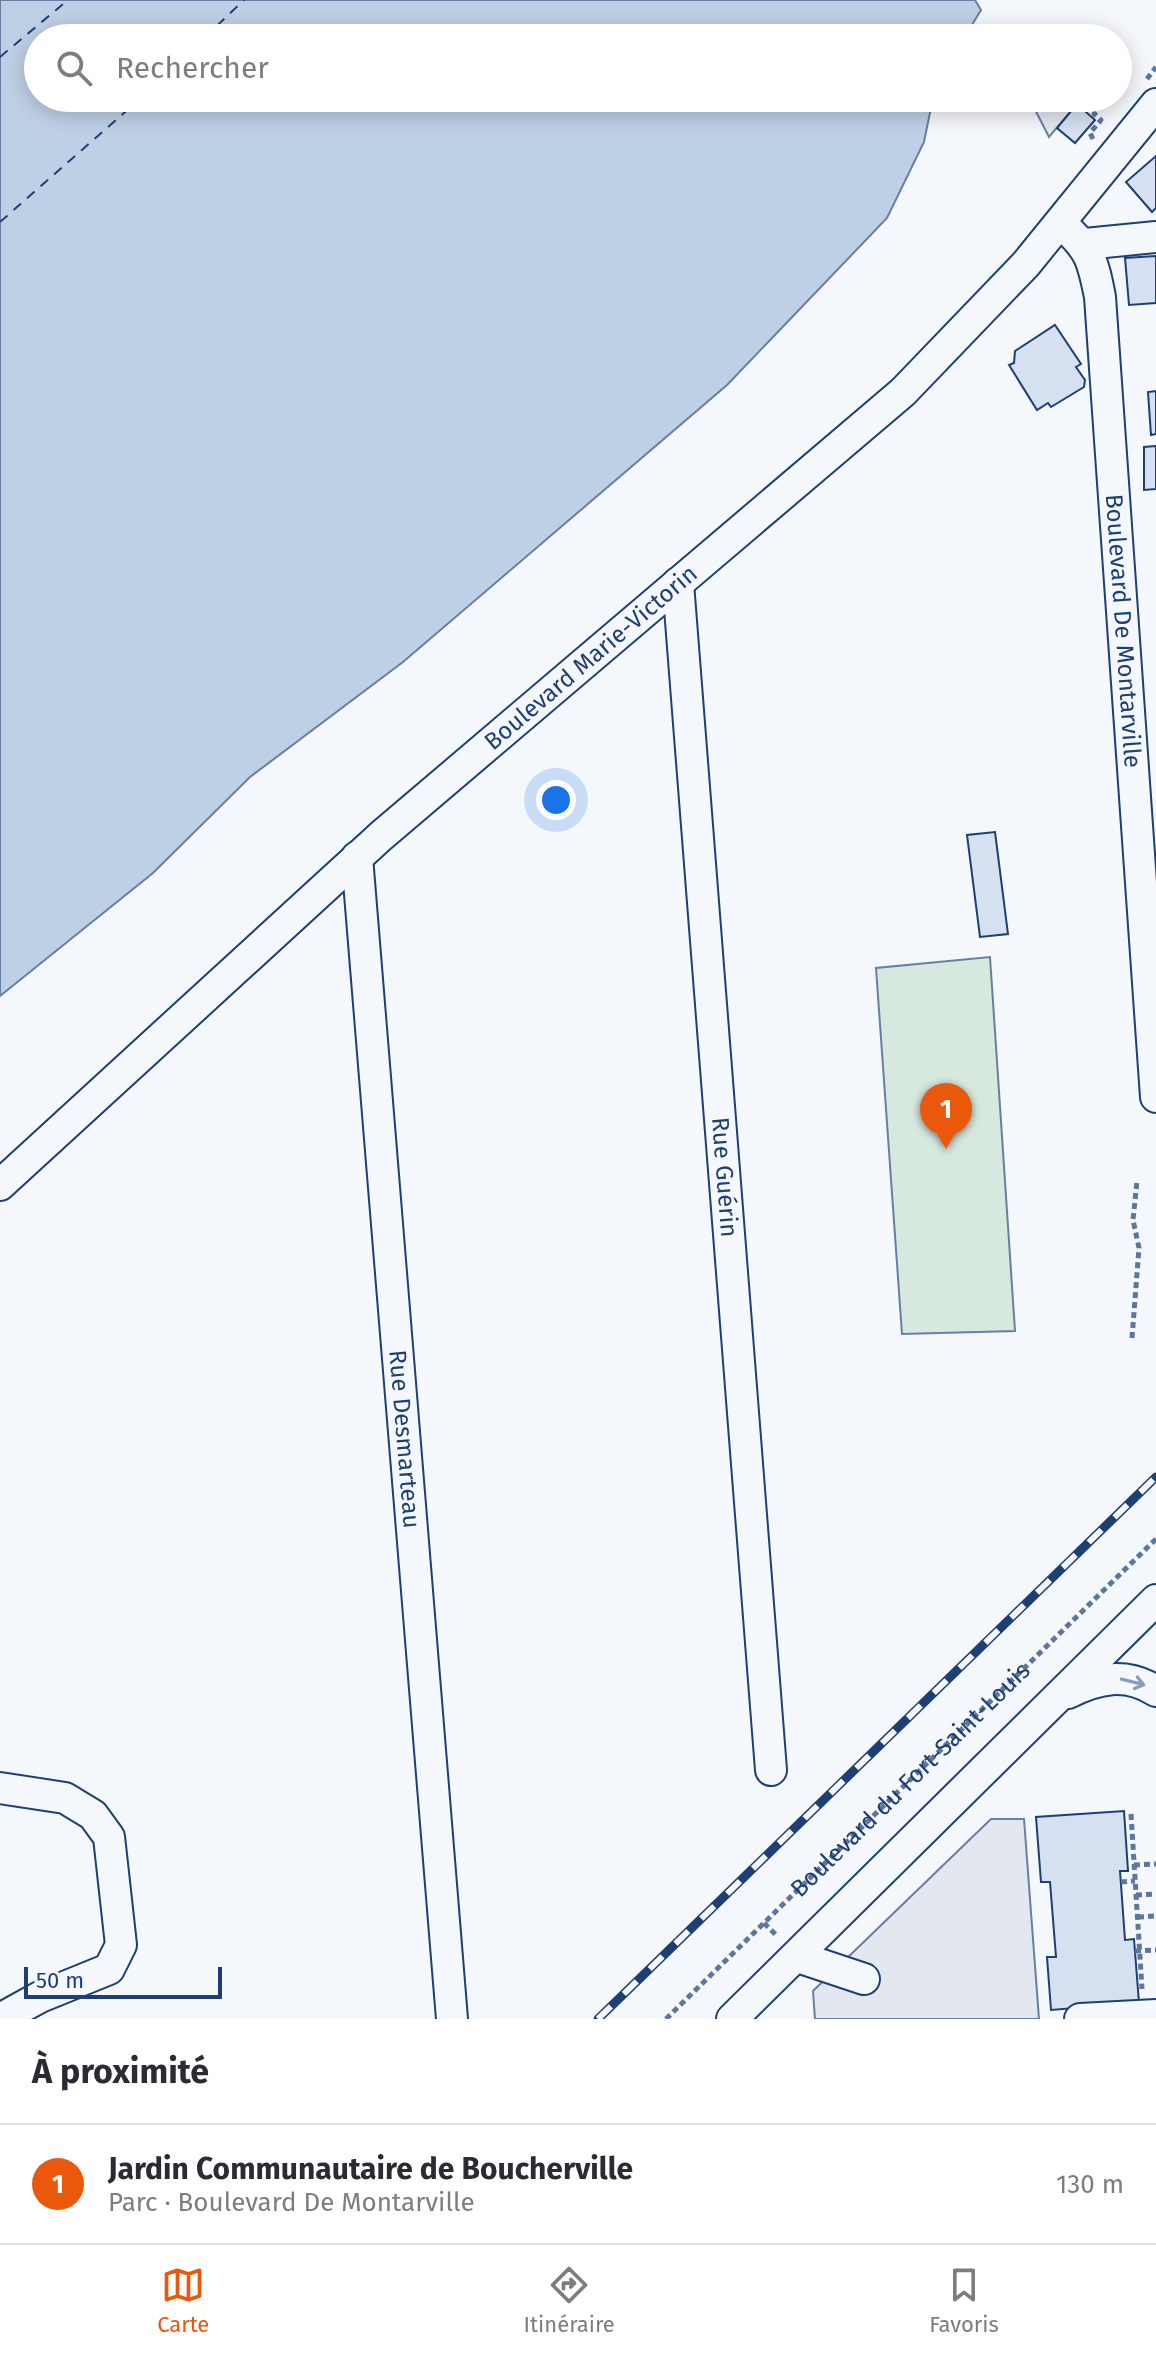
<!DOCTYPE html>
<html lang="fr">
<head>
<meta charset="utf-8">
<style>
  body { margin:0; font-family:"Fira Sans",sans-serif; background:#f7f7f7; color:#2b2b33 }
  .scale { position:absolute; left:24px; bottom:20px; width:198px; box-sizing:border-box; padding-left:8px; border:4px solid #1d3f73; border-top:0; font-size:22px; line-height:28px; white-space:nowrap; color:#1d3f73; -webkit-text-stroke:6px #f4f7fb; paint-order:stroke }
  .you { position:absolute; left:556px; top:800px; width:28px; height:28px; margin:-20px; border:6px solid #fff; border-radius:50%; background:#1a73e8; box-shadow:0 0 0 12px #1a73e833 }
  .badge { display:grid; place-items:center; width:52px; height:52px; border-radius:50%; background:#ea580c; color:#fff; font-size:26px; font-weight:700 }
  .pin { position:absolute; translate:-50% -66px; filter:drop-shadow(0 2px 4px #0008) }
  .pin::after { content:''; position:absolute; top:42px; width:28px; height:24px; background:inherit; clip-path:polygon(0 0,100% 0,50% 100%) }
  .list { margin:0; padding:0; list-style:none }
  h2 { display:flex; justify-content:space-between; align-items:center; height:104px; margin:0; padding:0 32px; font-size:34px }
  h2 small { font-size:26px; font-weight:400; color:#7c7c81 }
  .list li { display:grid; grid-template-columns:52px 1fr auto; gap:24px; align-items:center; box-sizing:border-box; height:120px; padding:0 32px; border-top:2px solid #e1e1e2 }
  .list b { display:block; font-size:30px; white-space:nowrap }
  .list p { margin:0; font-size:26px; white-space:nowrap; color:#7c7c81 }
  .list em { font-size:26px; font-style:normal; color:#7c7c81 }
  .icon { flex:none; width:44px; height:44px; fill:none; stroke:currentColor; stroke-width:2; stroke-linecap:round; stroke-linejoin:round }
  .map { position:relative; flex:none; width:1156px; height:2019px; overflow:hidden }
  .search { position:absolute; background:#fff; box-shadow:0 4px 20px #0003; left:24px; right:24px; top:24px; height:88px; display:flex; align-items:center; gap:20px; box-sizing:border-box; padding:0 28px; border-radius:44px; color:#7c7c81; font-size:30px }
  .sheet { height:224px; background:#fff }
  nav { display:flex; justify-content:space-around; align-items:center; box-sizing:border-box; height:112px; border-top:2px solid #e1e1e2; background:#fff; font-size:22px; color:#7c7c81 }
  nav a { display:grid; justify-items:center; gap:4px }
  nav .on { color:#ea580c }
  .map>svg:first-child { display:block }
  .green { fill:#d7e8df; stroke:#687fa3; stroke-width:2 }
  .parking { fill:#e3e8f0; stroke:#687fa3; stroke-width:2 }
  .water { fill:#bed0e5; stroke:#687fa3; stroke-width:2 }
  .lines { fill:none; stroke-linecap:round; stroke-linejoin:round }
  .ferry { stroke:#1d3f73; stroke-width:2; stroke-dasharray:10 8; stroke-linecap:butt }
  .building { fill:#d5e0f0; stroke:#1d3f73; stroke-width:2 }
  .minor-casing { stroke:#1d3f73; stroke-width:34 }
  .path { stroke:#5e769c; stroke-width:5; stroke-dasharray:6 4; stroke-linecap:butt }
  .minor { stroke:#f4f7fb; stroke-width:30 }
  .rail-casing { stroke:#1d3f73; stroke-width:9 }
  .rail { stroke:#f4f7fb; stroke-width:6; stroke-dasharray:18; stroke-linecap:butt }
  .oneway { stroke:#889bb7 }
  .labels { text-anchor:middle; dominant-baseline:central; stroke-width:6; stroke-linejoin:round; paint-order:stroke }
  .street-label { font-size:24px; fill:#1d3f73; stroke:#f4f7fb }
</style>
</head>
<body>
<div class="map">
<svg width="1156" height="2019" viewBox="0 0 1156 2019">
  <rect width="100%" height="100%" fill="#f4f7fb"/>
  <!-- green -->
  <path class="green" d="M990 957 1015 1331 902 1334 876 968Z"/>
  <!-- parking -->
  <g class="parking">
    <path d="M1029 98H1082L1049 137Z"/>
    <path d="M991 1819H1024L1039 2019H815L813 1991Z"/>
  </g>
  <!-- water -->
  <path class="water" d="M0 0H975L981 10 964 38H38V98H933L924 142 887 218 727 385 403 662 250 777 153 873 0 996Z"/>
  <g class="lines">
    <!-- ferry -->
    <g class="ferry">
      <path d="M204 38 244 0"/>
      <path d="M0 57 68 0"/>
      <path d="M0 222 141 98"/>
    </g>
  </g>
  <!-- building -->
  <g class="building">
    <path d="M1077 104 1095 120 1075 143 1057 128Z"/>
    <path d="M1156 156V208L1152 212 1126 182Z"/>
    <path d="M1156 256V303L1129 305 1125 258Z"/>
    <path d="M1055 325 1081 364 1076 367 1085 380 1084 387 1051 407 1048 403 1037 410 1009 365 1014 363 1015 351Z"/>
    <path d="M1156 391V434L1151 435 1148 392Z"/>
    <path d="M1156 446V489L1144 490V447Z"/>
    <path d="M995 832 1008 934 980 937 967 835Z"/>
    <path d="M1124 1811 1128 1871H1120L1125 1940 1134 1939 1139 2003 1051 2010 1047 1957H1056L1050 1882H1041L1036 1817Z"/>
  </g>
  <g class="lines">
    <!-- minor casing -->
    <g class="minor-casing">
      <g id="minor">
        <path id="s2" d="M1061 224C1090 248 1093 261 1100 297L1156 1097"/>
        <path d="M1085 244 1156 237"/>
        <path id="s3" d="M678 583 771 1770"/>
        <path id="s4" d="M357 857 452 2019"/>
        <path id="s5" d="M0 1185 381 836 903 392 1026 264 1156 104"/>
        <path d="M1068 1693C1098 1678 1126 1672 1156 1691"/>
        <path d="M0 1788 65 1798 93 1815 109 1837 121 1945 109 1969 40 1997 0 2019"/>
        <path d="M798 1957 864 1979"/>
        <path d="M732 2019 1156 1600"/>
        <path d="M1080 2019 1156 2015"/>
      </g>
    </g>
    <!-- path -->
    <g class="path">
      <path d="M1147 79 1156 67"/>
      <path d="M1093 139 1090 133 1101 120 1094 114 1107 98"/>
      <path d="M1132 1338 1139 1248 1133 1220 1137 1181"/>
      <path d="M1131 1814 1142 1989"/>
      <path d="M1134 1865 1156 1864"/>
      <path d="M1121 1882 1135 1881"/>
      <path d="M1136 1895 1156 1894"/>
      <path d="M1138 1917 1156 1916"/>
      <path d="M764 1923 778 1937"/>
      <path d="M1135 1951 1156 1950"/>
      <path id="s1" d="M666 2019 1156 1539"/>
    </g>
    <!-- minor -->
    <use href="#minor" class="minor"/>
    <!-- rail casing -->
    <g class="rail-casing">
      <path id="rail" d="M598 2019 1156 1477"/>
    </g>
    <!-- rail -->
    <use href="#rail" class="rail"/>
  </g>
  <!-- one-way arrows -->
  <defs><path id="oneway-shaft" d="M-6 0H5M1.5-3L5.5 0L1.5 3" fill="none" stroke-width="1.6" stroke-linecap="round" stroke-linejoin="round" transform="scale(2)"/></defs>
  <use class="oneway" href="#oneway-shaft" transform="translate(1133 1682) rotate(14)"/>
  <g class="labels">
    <!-- street labels -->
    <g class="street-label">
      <text stroke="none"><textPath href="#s2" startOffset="420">Boulevard De Montarville</textPath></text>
      <text stroke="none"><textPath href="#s5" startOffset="792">Boulevard Marie-Victorin</textPath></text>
      <text stroke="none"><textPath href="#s3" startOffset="596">Rue Guérin</textPath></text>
      <text stroke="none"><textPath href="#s4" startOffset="584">Rue Desmarteau</textPath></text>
      <text stroke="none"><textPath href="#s1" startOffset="342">Boulevard du Fort-Saint-Louis</textPath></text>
    </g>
  </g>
</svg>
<div class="scale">50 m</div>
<div class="you"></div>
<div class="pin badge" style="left:946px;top:1149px">1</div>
<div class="search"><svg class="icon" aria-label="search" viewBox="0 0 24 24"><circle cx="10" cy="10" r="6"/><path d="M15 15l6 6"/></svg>Rechercher</div>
</div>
<section class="sheet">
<h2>À proximité<small></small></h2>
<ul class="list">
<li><span class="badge">1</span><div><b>Jardin Communautaire de Boucherville</b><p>Parc · Boulevard De Montarville</p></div><em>130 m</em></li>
</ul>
</section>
<nav>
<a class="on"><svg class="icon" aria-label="map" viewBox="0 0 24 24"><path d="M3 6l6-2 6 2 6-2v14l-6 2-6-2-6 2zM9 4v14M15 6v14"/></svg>Carte</a>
<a><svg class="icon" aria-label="directions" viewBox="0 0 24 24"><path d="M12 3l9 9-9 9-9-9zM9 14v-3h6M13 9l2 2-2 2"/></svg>Itinéraire</a>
<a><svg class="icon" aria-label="saved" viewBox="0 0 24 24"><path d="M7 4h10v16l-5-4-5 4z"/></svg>Favoris</a>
</nav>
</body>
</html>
